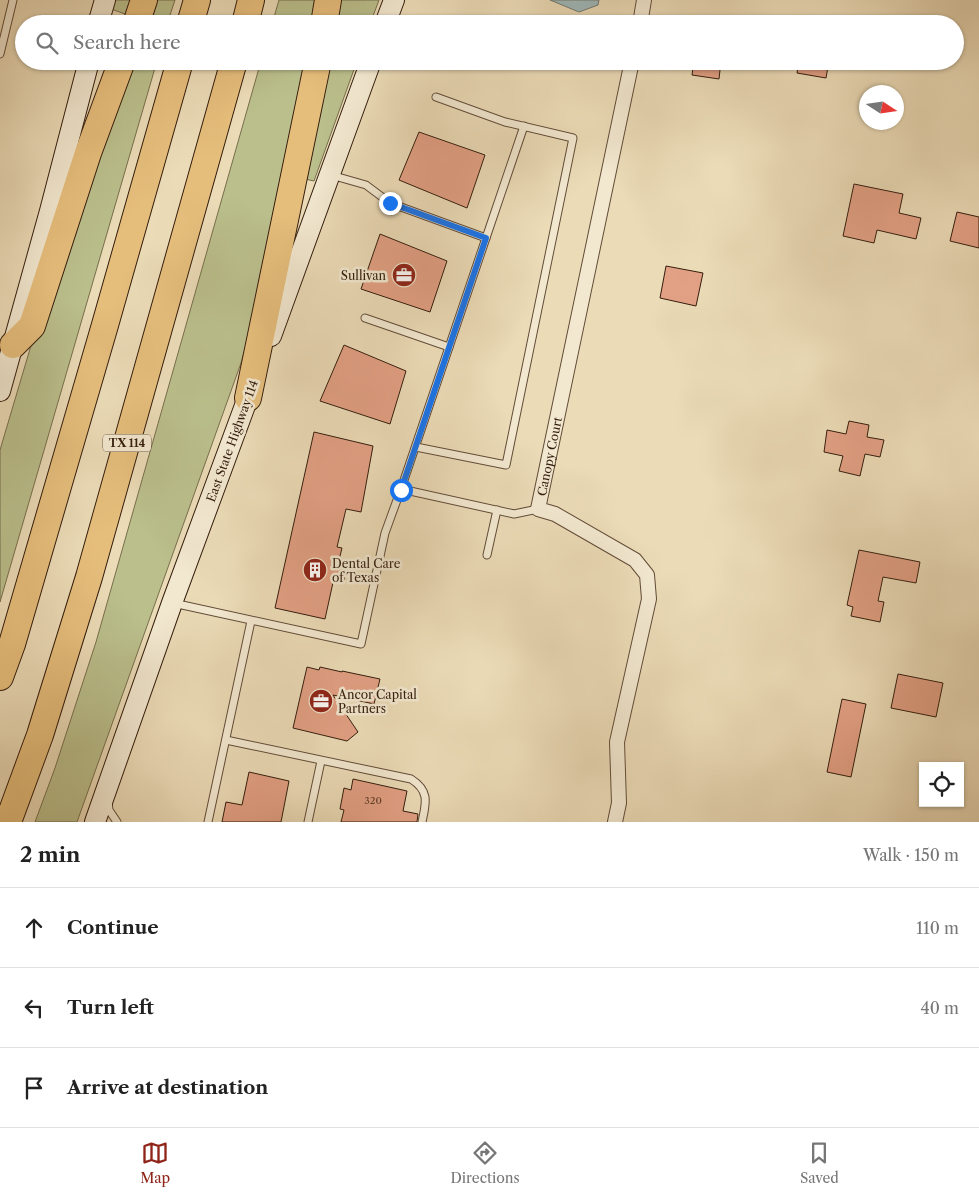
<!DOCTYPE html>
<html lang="en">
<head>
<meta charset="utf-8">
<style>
  body { margin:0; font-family:"Libre Caslon Text",serif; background:#f2f2f2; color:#222 }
  .controls { position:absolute; right:15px; bottom:15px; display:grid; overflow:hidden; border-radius:0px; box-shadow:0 1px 4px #0004 }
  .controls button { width:45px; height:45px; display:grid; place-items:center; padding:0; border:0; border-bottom:1px solid #e0e0e0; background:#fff; color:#222; font:25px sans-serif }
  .compass { position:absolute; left:859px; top:85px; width:45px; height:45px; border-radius:50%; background:#fff; box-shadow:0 1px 4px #0004; rotate:102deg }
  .stop { position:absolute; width:15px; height:15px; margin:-11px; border:4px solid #1a73e8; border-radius:50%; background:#fff }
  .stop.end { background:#1a73e8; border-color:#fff; box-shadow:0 1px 5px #0008 }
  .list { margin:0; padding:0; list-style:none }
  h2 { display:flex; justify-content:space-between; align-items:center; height:65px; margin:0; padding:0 20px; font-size:21px }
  h2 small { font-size:16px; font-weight:400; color:#767676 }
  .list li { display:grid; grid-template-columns:32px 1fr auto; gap:15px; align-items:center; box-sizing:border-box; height:80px; padding:0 20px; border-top:1px solid #e0e0e0 }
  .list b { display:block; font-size:19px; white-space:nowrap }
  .list em { font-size:16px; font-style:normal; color:#767676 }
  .icon { flex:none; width:28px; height:28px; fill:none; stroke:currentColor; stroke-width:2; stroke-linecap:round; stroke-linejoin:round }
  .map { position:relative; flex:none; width:979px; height:822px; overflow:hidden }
  .search { position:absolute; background:#fff; box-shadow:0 1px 4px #0004; left:15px; right:15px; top:15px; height:55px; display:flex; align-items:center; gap:12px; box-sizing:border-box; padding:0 18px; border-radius:28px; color:#767676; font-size:19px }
  .sheet { height:305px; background:#fff }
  nav { display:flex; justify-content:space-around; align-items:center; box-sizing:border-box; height:70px; border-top:1px solid #e0e0e0; background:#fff; font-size:14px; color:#767676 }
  nav a { display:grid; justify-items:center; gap:2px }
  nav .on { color:#8f2418 }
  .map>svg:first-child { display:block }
  .green { fill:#babf8c; stroke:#776e4c }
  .water { fill:#9eb8ba; stroke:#747a75 }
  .building { fill:#e2a084; stroke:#341d0d }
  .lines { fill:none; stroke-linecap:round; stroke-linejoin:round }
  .lane-casing { stroke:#624c38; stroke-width:9 }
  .street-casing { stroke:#624c38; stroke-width:16 }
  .secondary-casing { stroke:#341d0d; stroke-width:22 }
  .highway-casing { stroke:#341d0d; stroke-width:28 }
  .lane { stroke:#f2e8d0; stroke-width:7 }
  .street { stroke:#f2e8d0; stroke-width:14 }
  .secondary { stroke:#f2e8d0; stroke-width:20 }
  .highway { stroke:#e6be7c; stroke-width:26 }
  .route { stroke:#1a73e8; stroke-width:6 }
  .labels { text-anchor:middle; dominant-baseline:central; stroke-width:5; stroke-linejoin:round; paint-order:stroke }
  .number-label { font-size:10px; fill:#603e2b }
  .shield { fill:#f2e8d0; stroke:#6d5a48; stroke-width:1 }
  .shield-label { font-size:11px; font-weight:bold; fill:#341d0d }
  .poi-label { font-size:12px; fill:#341d0d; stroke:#f2e8d0; text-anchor:start }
  .street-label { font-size:12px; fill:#341d0d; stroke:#f2e8d0 }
</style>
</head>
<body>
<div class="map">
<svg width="979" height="822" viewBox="0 0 979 822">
  <rect width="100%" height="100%" fill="#ebdbb7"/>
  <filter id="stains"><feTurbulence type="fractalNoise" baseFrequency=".004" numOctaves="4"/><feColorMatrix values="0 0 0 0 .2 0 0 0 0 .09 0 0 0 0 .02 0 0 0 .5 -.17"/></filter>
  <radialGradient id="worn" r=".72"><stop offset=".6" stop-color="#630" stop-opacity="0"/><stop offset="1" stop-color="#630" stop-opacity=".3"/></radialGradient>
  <!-- green -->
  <g class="green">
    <path d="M114 0H134L128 15 111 9Z"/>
    <path d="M150 0H175L167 24H141Z"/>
    <path d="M279 0H323L320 24H272Z"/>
    <path d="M337 0H379L370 24H333Z"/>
    <path d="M127 61H157L0 602V450L46 295Z"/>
    <path d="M261 61H314L249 335 241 363 77 822H35L55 768 96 642Z"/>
    <path d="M327 61H357L314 181 305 179Z"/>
  </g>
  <!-- water -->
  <path class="water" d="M550 0H599L598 5 579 12Z"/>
  <!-- building -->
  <g class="building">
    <path d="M694 61H721L719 79 692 75Z"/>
    <path d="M799 61H829L826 78 797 73Z"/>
    <path d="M419 132 485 155 467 208 399 180Z"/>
    <path d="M854 184 903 194 899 213 921 218 916 239 877 230 874 243 843 236Z"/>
    <path d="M957 212 979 217V248L950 241Z"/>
    <path d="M380 234 447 261 430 312 361 289Z"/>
    <path d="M666 266 703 273 696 306 660 298Z"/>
    <path d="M344 345 406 371 390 424 320 401Z"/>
    <path d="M849 421 869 425 867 437 884 440 880 457 865 454 860 476 839 471 843 456 824 452 827 430 846 434Z"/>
    <path d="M314 432 373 446 361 512 346 509 337 547 342 548 339 560 348 562 344 580 334 578 325 619 275 608Z"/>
    <path d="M859 550 920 562 916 583 883 577 878 601 884 602 880 622 851 616 853 607 847 605Z"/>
    <path d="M307 667 319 670 320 667 342 672V671L380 679 374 704 333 695 358 732 347 741 293 728Z"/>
    <path d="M898 674 943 683 936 717 891 708Z"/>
    <path d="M842 699 866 704 851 777 827 772Z"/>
    <path d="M249 772 289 781 281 822H222L226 802 242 805Z"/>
    <path d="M353 779 407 791 403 811 418 814 417 822H341L344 810 340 809 344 788 351 790Z"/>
  </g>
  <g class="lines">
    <!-- lane casing -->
    <g class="lane-casing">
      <g id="lane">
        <path d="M0 54 13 0"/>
        <path d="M331 175 366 185 390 203 486 238 401 489 514 514 538 509"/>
        <path d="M486 238 524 126"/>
        <path d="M365 318 449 347"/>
        <path d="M416 447 506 465 573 138 505 122 436 97"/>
        <path d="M487 555 497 510"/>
        <path d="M173 603 361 644 385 533 401 489"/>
        <path d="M226 740 411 779C430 791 426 803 422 822"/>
        <path d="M108 802 109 810 117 822"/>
        <path d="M208 822 251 621"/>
        <path d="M308 822 321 761"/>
      </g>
    </g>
    <!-- street casing -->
    <g class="street-casing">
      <g id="street">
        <path d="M640 24 644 0"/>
        <path id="s1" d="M615 822 619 803 617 742 649 599 647 575 635 560 555 514 538 509 632 61"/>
      </g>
    </g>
    <!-- secondary casing -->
    <g class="secondary-casing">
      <g id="secondary">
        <path d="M98 24 105 0"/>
        <path d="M385 24 394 0"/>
        <path d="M271 336 371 61"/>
        <path d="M0 391 50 211 89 61"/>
        <path d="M95 822 172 603 253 384"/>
      </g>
    </g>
    <!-- highway casing -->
    <g class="highway-casing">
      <g id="highway">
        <path d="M136 24 144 0"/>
        <path d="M190 24 197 0"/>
        <path d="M245 24 251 0"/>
        <path d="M324 24 328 0"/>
        <path d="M13 345 32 326 88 153 122 61"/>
        <path d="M248 398 318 61"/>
        <path d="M0 677 12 644 105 325 180 61"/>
        <path d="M8 822 40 735 89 577 234 61"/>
      </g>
    </g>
    <!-- lane -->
    <use href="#lane" class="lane"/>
    <!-- street -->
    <use href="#street" class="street"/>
    <!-- secondary -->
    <use href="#secondary" class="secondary"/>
    <!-- highway -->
    <use href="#highway" class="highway"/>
  </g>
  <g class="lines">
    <!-- route -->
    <path class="route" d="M390 203 486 238 401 490"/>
  </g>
  <!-- icons -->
  <defs>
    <g id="office-disc" transform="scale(1.25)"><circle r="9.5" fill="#8f2418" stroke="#f2e8d0"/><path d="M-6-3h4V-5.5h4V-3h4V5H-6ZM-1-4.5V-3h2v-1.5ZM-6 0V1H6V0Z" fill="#fff"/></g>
    <g id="building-disc" transform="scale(1.25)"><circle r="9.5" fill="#8f2418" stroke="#f2e8d0"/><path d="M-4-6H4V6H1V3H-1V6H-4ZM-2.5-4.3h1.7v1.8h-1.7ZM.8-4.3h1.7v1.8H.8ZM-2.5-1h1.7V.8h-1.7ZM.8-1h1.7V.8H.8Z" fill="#fff"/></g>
  </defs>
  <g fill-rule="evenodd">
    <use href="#office-disc" x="404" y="275"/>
    <use href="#building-disc" x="315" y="570"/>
    <use href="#office-disc" x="321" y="701"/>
  </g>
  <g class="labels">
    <!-- number labels -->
    <g class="number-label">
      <text x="373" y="800">320</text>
    </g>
    <!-- shield labels -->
    <rect class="shield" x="103" y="434.5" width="48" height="17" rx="4"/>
    <g class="shield-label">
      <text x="127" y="443">TX 114</text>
    </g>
    <!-- poi labels -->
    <g class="poi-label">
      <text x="386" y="275" text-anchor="end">Sullivan</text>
      <text x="332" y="563">Dental Care<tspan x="332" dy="14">of Texas</tspan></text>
      <text x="338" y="694">Ancor Capital<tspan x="338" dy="14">Partners</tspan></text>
    </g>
    <!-- street labels -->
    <g class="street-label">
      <text transform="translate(232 441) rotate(-70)">East State Highway 114</text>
      <text stroke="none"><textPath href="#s1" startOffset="434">Canopy Court</textPath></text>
    </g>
  </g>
  <rect width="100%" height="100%" filter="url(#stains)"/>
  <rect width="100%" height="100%" fill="url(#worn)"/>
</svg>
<div class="controls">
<button><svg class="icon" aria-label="locate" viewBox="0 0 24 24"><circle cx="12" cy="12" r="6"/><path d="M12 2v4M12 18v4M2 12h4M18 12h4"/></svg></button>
</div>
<svg class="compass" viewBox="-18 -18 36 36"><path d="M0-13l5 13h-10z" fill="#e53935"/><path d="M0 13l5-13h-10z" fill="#767676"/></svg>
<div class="stop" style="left:401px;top:490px"></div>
<div class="stop end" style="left:390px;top:203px"></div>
<div class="search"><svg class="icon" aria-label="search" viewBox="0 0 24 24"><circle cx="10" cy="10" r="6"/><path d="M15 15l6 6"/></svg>Search here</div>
</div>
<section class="sheet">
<h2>2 min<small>Walk · 150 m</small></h2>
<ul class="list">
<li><svg class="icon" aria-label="ahead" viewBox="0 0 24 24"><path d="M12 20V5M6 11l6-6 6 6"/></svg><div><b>Continue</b></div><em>110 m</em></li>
<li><svg class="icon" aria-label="left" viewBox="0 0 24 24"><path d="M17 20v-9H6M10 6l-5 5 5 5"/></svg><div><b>Turn left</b></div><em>40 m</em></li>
<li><svg class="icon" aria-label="arrive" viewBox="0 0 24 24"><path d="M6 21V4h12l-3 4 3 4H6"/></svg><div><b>Arrive at destination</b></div></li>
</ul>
</section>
<nav>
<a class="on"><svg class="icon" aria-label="map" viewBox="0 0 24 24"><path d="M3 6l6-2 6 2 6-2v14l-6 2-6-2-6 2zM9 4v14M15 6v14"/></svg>Map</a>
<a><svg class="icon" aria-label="directions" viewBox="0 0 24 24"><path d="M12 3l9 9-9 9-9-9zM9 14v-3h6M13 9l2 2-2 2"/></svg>Directions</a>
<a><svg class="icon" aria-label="saved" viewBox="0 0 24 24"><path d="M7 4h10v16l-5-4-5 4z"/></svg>Saved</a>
</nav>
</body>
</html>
